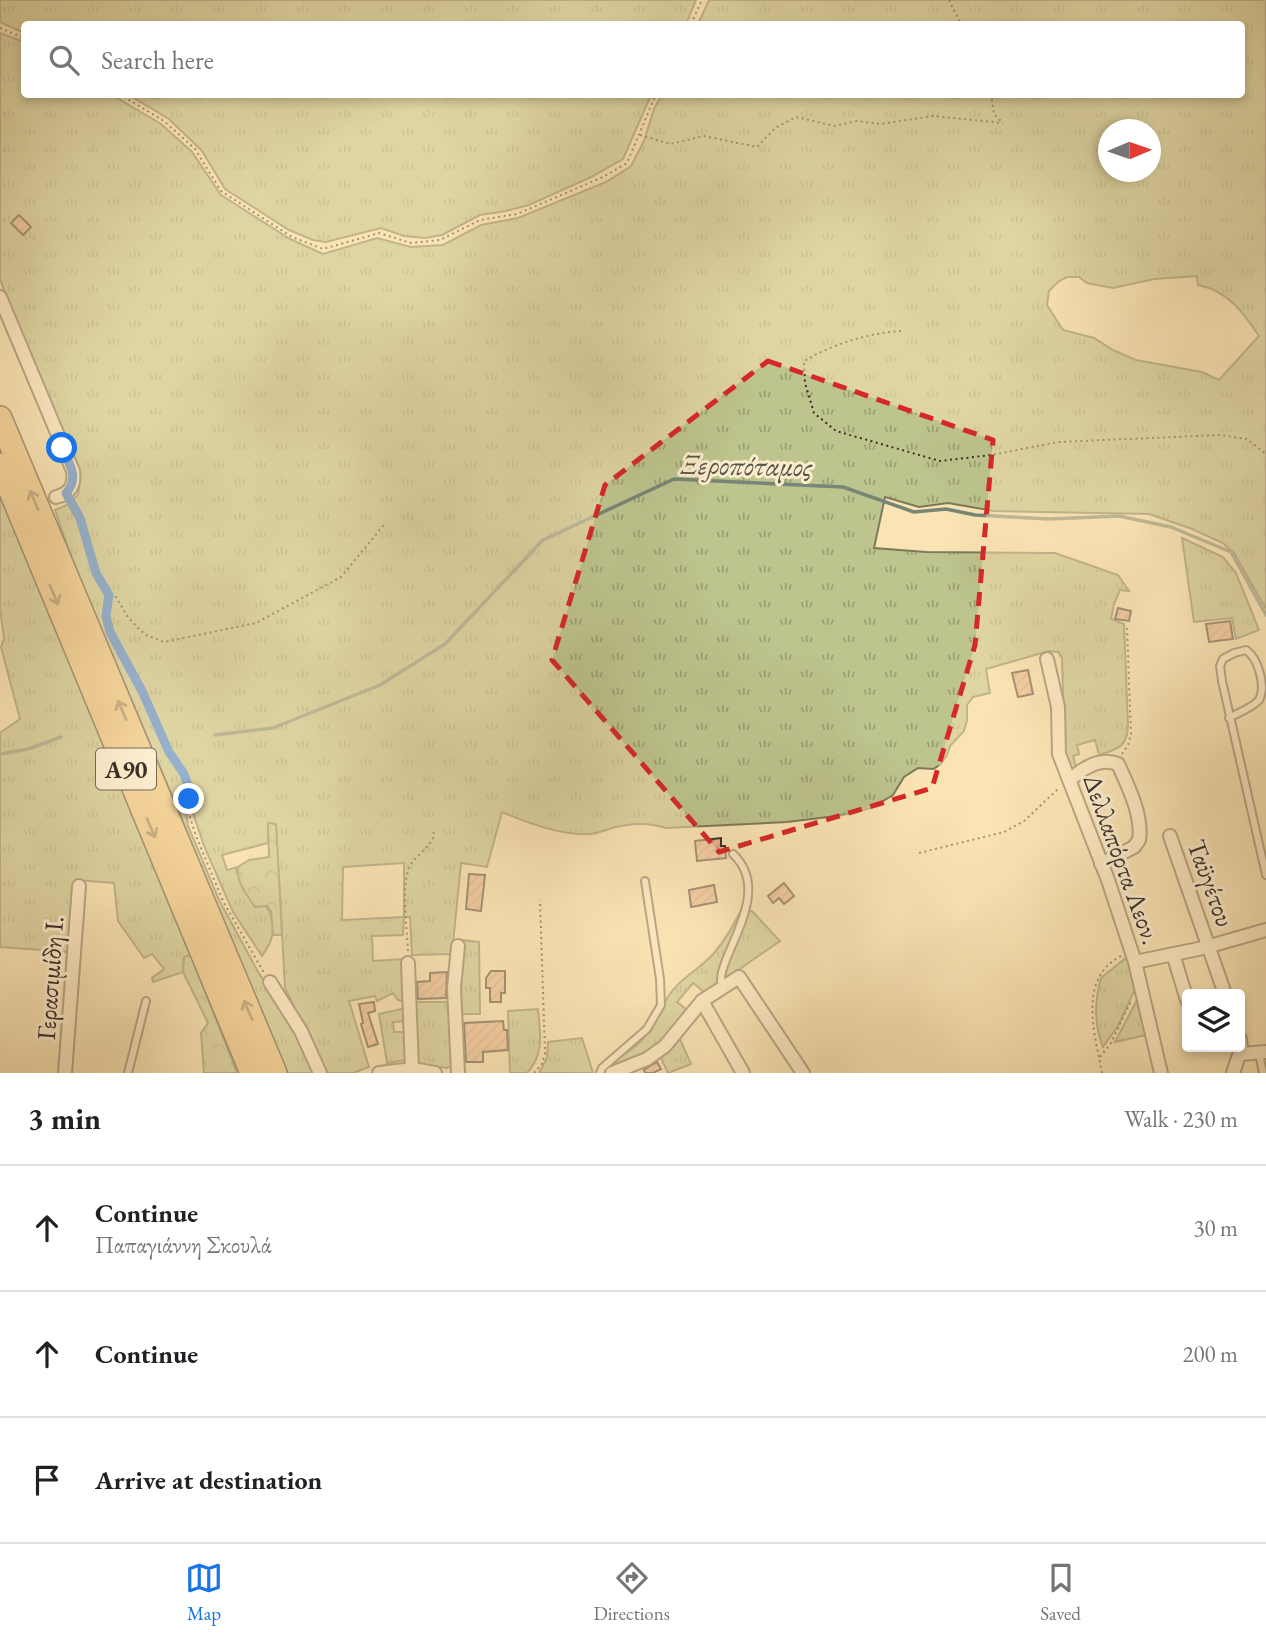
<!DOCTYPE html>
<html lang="en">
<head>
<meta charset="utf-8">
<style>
  body { margin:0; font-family:"EB Garamond",serif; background:#f6f6f6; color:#202124 }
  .controls { position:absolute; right:21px; bottom:21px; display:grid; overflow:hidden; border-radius:7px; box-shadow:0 4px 10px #0003 }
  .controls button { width:63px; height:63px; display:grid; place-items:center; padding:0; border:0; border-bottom:2px solid #e0e0e0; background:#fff; color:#202124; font:35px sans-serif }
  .compass { position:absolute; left:1098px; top:119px; width:63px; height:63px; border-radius:50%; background:#fff; box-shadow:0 4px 10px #0003; rotate:88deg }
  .stop { position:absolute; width:21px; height:21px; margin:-16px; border:5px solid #1a73e8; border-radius:50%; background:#fff }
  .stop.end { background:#1a73e8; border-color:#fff; box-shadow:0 2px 7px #0008 }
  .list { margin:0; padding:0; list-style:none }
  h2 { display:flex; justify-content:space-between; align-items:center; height:91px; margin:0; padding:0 28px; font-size:30px }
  h2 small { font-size:23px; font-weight:400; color:#757577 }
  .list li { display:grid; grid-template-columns:46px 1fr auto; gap:21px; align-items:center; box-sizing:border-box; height:126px; padding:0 28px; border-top:2px solid #e0e0e0 }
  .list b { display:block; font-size:26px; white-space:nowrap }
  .list p { margin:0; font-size:23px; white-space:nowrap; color:#757577 }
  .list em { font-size:23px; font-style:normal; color:#757577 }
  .icon { flex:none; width:38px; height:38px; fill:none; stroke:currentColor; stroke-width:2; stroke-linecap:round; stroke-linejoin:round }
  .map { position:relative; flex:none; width:1266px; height:1073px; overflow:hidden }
  .search { position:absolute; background:#fff; box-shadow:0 4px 10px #0003; left:21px; right:21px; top:21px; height:77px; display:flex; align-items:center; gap:18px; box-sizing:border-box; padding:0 24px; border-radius:7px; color:#757577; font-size:26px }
  .sheet { height:469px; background:#fff }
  nav { display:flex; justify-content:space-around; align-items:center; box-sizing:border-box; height:98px; border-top:2px solid #e0e0e0; background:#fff; font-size:19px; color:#757577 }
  nav a { display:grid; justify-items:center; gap:4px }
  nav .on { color:#1a73e8 }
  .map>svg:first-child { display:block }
  .grass { fill:url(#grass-tufts); stroke:#7c7a5b; stroke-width:2; fill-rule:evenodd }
  .forest { fill:url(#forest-crowns); stroke:#7c7a5b; stroke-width:2 }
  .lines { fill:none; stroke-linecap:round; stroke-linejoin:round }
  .stream { stroke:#778676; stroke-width:3.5 }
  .building { fill:url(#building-hatch); stroke:#3b3028; stroke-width:2 }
  .lane-casing { stroke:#6b5d4b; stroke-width:10 }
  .street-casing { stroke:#6b5d4b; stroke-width:16 }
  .highway-casing { stroke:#3b3028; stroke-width:26 }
  .path { stroke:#3b3028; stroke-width:2; stroke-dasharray:2 3.5; stroke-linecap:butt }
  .lane { stroke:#fcedce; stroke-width:6 }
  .street { stroke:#fcedce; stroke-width:12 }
  .highway { stroke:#eec27a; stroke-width:23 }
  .oneway { stroke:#8c724d }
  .route { stroke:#1a73e8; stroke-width:9 }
  .marked { fill:none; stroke:#d62828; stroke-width:5; stroke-dasharray:14 9; stroke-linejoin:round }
  .labels { text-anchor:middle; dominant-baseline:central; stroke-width:6; stroke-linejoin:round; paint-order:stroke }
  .shield { fill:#fcedce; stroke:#75695a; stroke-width:2 }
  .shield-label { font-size:24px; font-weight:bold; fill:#3b3028 }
  .street-label { font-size:26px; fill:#3b3028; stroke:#fcedce }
  .water-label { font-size:28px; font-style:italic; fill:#545448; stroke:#fcedce }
</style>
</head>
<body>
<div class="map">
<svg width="1266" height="1073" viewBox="0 0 1266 1073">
  <defs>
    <pattern id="grass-tufts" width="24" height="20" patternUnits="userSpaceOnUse" patternTransform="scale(1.75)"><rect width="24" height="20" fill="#bdc48e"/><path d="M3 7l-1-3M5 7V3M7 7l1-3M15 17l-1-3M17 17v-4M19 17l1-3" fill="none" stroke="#9ba074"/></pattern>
    <pattern id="forest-crowns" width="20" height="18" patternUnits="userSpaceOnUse" patternTransform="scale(1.75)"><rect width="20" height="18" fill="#bdc48e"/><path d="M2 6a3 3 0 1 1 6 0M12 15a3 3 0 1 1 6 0" fill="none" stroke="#9ba074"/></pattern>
    <pattern id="building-hatch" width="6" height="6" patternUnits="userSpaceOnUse" patternTransform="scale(1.75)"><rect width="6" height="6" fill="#ebb28c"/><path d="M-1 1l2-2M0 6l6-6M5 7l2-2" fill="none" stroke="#ca9979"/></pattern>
  </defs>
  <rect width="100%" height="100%" fill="#fbe4b4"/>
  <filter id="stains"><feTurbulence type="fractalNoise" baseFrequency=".00286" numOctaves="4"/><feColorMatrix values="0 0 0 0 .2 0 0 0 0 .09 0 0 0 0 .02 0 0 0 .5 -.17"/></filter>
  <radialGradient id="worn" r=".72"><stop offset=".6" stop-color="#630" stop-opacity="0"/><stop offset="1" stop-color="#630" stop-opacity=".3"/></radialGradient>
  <!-- grass -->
  <g class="grass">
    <path d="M0 0H696L686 24H24V33L0 22Z"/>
    <path d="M709 0H1266V609L1234 553 1223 543 1192 529 1149 514 994 511 948 503 919 507 885 497 874 548 926 552 1055 553 1118 575 1129 591 1120 590 1114 604 1111 619 1124 624 1128 726C1127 748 1117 749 1099 755L1095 740 1077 745 1079 754 1073 756 1076 767 1070 770 1065 758 1062 658 1058 652 1049 651 986 669 990 693 973 697 967 705V720L964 731 950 746 947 755 940 765 933 769 918 768 904 777 893 795 871 808 844 815 787 822 666 828C648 822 630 823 612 828 606 830 598 833 591 834 562 836 528 823 502 812L487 867 461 863 452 954 412 955 410 917H404L403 935 372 936 373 961 404 959 406 1002 398 1000 393 993 377 1001 375 996 349 1001 369 1067 353 1073H327L285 988 276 825 268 823V843L222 855 227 870 238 867 236 872C260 898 290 919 262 956L233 912 204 846 192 810 186 811 188 826 219 900 257 970 291 1023 315 1073H281L180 814 77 573 55 510 67 505 78 495 80 479 68 444 28 355 0 279V33L24 42V94L112 95 161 124 192 152 221 195 290 239 323 254 377 238 411 247 443 245 481 225 518 218 606 182 631 166 644 141 654 109 662 95 1242 94V24H698ZM1108 130H1150V172H1108ZM1197 276 1198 285C1228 291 1243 312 1259 336L1219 380 1202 372 1136 360 1113 350 1094 338 1063 330 1047 305 1049 291 1059 281 1067 277H1079L1087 283 1113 288 1154 279ZM404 863V917L342 920 343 867Z"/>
    <path d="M129 95H651L623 159 591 177 529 205 506 211 480 215 442 235 425 238 404 236 381 228 326 242 313 240 289 230 225 189 202 151 169 119Z"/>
    <path d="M0 486 191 955 184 957 183 972 153 982 152 978 164 969 152 954 144 958 118 921 114 883 75 880 68 952 0 947V733L20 719 1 647 4 638 0 608Z"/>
    <path d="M1182 538 1223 557 1236 573 1259 630 1236 639 1232 618 1194 622Z"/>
    <path d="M752 911 780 941 705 993 693 983 677 1002 687 1010 666 1038 655 1047 606 1072 603 1071C612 1060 627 1054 638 1044 654 1029 658 1011 670 994 679 980 693 973 706 961 721 948 731 930 740 912Z"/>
    <path d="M462 940 479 942 480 1014H459V966Z"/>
    <path d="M1127 957 1136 987 1118 1026 1103 1047C1094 1024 1094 1002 1101 978Z"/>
    <path d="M1138 998 1146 1035 1115 1042Z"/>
    <path d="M412 1002H451L452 1065 447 1068 418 1064Z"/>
    <path d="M406 1008 407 1021 393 1022 394 1032H408L406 1060 387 1063 379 1014Z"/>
    <path d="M538 1009C540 1034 545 1053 527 1073H510L508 1011Z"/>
    <path d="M679 1037 691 1064 668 1073 660 1056Z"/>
    <path d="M582 1038 593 1073H539L547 1058 548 1042Z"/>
  </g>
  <!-- forest -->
  <g class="forest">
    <path d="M268 823 276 824 282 935H273L271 911 267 906 255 907C247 895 236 882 238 867L249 860 269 857Z"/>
    <path d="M191 955 237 1073H204L201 1033 208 1023 183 972 184 957Z"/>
  </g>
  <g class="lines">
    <!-- stream -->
    <g class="stream">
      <path d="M215 735 273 728 380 685 445 644 543 540 674 479 843 487 914 512 946 509 975 515 1049 519 1119 516 1171 527 1231 552 1266 615"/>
      <path d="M0 754 28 749 61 737"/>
    </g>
  </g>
  <!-- building -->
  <g class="building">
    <path d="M19 215 31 227 23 235 11 223Z"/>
    <path d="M1118 608 1131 611 1129 621 1115 619Z"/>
    <path d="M1230 621 1233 639 1209 642 1206 624Z"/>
    <path d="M1028 670 1033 694 1018 697 1012 673Z"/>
    <path d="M721 838V846H725L726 858 697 861 695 841Z"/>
    <path d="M469 874 485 875 481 911 466 909Z"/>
    <path d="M784 883 794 896 784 904 779 898 773 903 768 896Z"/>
    <path d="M714 885 717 902 691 907 689 890Z"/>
    <path d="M491 971H505V993H501V1002H490V988H486V978Z"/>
    <path d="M447 972 446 998 418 999 417 982 430 981V973Z"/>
    <path d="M374 1002 375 1011 368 1013 378 1044 368 1047 361 1024 363 1023 359 1004Z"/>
    <path d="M503 1021 504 1030H507L508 1050 483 1052V1062H466L464 1023Z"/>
    <path d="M657 1062 661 1069 653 1073H645L644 1070Z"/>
  </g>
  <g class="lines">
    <!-- lane casing -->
    <g class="lane-casing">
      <g id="lane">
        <path d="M1229 718C1239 712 1252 708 1259 700 1266 687 1259 659 1246 650L1234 653 1223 659 1220 666 1222 681 1266 875"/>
        <path d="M722 987C719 977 723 969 726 960 739 927 765 884 733 854"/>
        <path d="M1259 1053 1263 1073"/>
        <path d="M128 1073 146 1001"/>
        <path d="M600 1073 602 1068 647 1029 661 1005 660 979 645 881"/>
      </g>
    </g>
    <!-- street casing -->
    <g class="street-casing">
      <g id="street">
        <path d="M0 297 73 471C75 485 70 494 56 497"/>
        <path d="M1047 659 1058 707 1059 754 1108 880 1135 962 1161 1073"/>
        <path d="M1070 780C1083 768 1101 757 1118 764 1128 786 1143 816 1139 840L1134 847 1101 864"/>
        <path d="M1170 836 1225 994"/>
        <path d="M458 946 454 988 458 1073"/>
        <path d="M1173 954 1187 1000"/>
        <path d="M1135 962 1203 948 1266 930"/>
        <path d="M408 963 412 1069"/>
        <path d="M270 982 301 1031 320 1073"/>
        <path d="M702 1001 743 1073"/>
        <path d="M1240 1054 1266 1052"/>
        <path d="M65 1073 79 886"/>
        <path d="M379 1073 413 1069 435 1073"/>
        <path d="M612 1073 647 1059 665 1046 702 1001 739 977 803 1073"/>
        <path d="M1233 1073 1241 1049 1240 1039"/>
      </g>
    </g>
    <!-- highway casing -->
    <g class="highway-casing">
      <g id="highway">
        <path d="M0 418 275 1073"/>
        <path d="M0 465 252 1073"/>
      </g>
    </g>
    <!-- path -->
    <g class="path">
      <path d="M949 0 961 24"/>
      <path d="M691 24 702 0"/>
      <path d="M0 28 24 38"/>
      <path d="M119 94 164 121 195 149 221 191 292 237 323 249 379 233 411 243 440 240 480 220 517 214 603 177 627 163 656 94"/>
      <path d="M991 94 994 114 1002 122"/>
      <path d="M640 135 670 144 704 136 757 147 775 128 796 117 834 126 857 121 880 124 933 116 1003 123"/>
      <path d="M901 331C868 333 833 344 804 361L805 383 814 413 836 431 940 461 991 455 1058 442 1220 435 1247 439 1266 454"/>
      <path d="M73 503 96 573 109 595 105 616 110 632 142 691 169 752 187 780 189 814 196 836 223 901 264 973"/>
      <path d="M110 595 116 597 127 616 139 629 146 635 164 642 256 623 341 577 384 525"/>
      <path d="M1122 754 1128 745 1131 734 1127 628"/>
      <path d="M919 853 1004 832 1024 821 1058 789"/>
      <path d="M408 951C407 928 401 889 409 868 414 854 438 845 433 829"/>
      <path d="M1100 1057 1111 1043 1131 1001"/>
      <path d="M534 1073 542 1064 545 1053 540 900"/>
      <path d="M1102 1073C1095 1034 1077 979 1121 956"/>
    </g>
    <!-- lane -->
    <use href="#lane" class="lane"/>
    <!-- street -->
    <use href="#street" class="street"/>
    <!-- highway -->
    <use href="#highway" class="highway"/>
  </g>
  <!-- one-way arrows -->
  <defs><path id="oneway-shaft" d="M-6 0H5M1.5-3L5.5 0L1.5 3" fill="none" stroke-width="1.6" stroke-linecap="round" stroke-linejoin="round" transform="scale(1.75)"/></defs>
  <g class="oneway">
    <use href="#oneway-shaft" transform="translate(34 500) rotate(-113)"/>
    <use href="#oneway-shaft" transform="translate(54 595) rotate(67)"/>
    <use href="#oneway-shaft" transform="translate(122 710) rotate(-113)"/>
    <use href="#oneway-shaft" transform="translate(151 828) rotate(67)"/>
    <use href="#oneway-shaft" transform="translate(248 1010) rotate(-113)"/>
  </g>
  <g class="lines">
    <!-- route -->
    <path class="route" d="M62 448C69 463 80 478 66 493L80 518 96 573 109 595 106 616 110 632 142 691 169 752 184 774 188 785 189 799"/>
  </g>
  <!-- marked area -->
  <path d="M0 0H1266V1073H0ZM768 361 993 440 975 645 932 788 719 852 552 660 605 485Z" fill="#fbe4b4" fill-opacity=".55" fill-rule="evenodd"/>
  <path class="marked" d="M768 361 993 440 975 645 932 788 719 852 552 660 605 485Z"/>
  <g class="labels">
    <!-- shield labels -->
    <rect class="shield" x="96" y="748.5" width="60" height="41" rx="5"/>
    <g class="shield-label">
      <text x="126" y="769">Α90</text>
    </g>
    <!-- street labels -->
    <g class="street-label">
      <text transform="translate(1122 859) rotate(70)">Δελλαπόρτα Λεον.</text>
      <text transform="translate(1211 883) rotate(70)">Ταϋγέτου</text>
      <text transform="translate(50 978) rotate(-86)">Γερασιμίδη Ι.</text>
    </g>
    <!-- water labels -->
    <g class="water-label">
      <text transform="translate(747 465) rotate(1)">Ξεροπόταμος</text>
    </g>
  </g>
  <rect width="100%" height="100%" filter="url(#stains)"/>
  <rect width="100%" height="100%" fill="url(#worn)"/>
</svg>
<div class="controls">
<button><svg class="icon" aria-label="layers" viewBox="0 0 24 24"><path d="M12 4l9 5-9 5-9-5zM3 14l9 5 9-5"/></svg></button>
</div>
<svg class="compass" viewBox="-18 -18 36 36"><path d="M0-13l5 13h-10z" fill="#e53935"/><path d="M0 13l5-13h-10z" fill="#757577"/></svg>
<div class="stop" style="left:62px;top:448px"></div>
<div class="stop end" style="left:189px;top:799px"></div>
<div class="search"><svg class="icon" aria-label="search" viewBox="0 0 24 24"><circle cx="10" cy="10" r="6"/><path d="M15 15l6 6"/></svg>Search here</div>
</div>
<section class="sheet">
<h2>3 min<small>Walk · 230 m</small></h2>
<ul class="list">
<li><svg class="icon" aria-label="ahead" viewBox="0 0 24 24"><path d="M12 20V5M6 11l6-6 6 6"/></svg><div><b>Continue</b><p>Παπαγιάννη Σκουλά</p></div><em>30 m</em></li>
<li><svg class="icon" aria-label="ahead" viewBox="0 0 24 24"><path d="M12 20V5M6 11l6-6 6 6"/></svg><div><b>Continue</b></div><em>200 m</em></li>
<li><svg class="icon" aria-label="arrive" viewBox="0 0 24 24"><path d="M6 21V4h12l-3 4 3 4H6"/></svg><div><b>Arrive at destination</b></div></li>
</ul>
</section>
<nav>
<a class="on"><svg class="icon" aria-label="map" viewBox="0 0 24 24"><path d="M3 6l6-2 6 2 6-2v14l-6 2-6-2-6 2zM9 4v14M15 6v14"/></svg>Map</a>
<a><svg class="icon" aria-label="directions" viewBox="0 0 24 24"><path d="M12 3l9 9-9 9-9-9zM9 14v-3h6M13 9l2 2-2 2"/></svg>Directions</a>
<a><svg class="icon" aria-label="saved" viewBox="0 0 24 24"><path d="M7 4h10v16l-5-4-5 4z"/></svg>Saved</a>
</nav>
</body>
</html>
